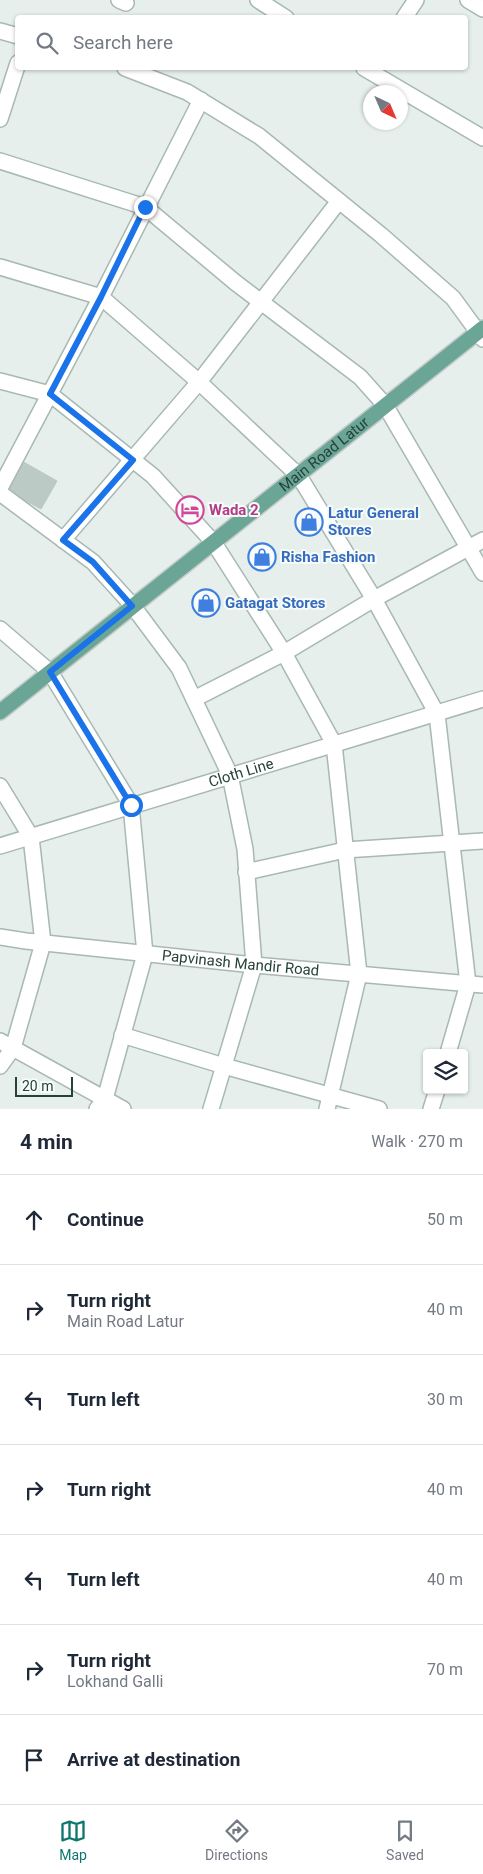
<!DOCTYPE html>
<html lang="en">
<head>
<meta charset="utf-8">
<style>
  body { margin:0; font-family:Roboto,sans-serif; background:#f2f2f3; color:#1f2937 }
  .controls { position:absolute; right:15px; bottom:15px; display:grid; overflow:hidden; border-radius:5px; box-shadow:0 1px 4px #0004 }
  .controls button { width:45px; height:45px; display:grid; place-items:center; padding:0; border:0; border-bottom:1px solid #e0e1e3; background:#fff; color:#1f2937; font:25px sans-serif }
  .compass { position:absolute; left:363px; top:85px; width:45px; height:45px; border-radius:50%; background:#fff; box-shadow:0 1px 4px #0004; rotate:136deg }
  .scale { position:absolute; left:15px; bottom:12px; width:58px; box-sizing:border-box; padding-left:5px; border:2px solid #24423a; border-top:0; font-size:14px; line-height:18px; white-space:nowrap; color:#24423a; -webkit-text-stroke:4px #f7fbf9; paint-order:stroke }
  .stop { position:absolute; width:15px; height:15px; margin:-11px; border:4px solid #1a73e8; border-radius:50%; background:#fff }
  .stop.end { background:#1a73e8; border-color:#fff; box-shadow:0 1px 5px #0008 }
  .list { margin:0; padding:0; list-style:none }
  h2 { display:flex; justify-content:space-between; align-items:center; height:65px; margin:0; padding:0 20px; font-size:21px }
  h2 small { font-size:16px; font-weight:400; color:#747a83 }
  .list li { display:grid; grid-template-columns:32px 1fr auto; gap:15px; align-items:center; box-sizing:border-box; height:90px; padding:0 20px; border-top:1px solid #e0e1e3 }
  .list b { display:block; font-size:19px; white-space:nowrap }
  .list p { margin:0; font-size:16px; white-space:nowrap; color:#747a83 }
  .list em { font-size:16px; font-style:normal; color:#747a83 }
  .icon { flex:none; width:28px; height:28px; fill:none; stroke:currentColor; stroke-width:2; stroke-linecap:round; stroke-linejoin:round }
  .map { position:relative; flex:none; width:483px; height:1109px; overflow:hidden }
  .search { position:absolute; background:#fff; box-shadow:0 1px 4px #0004; left:15px; right:15px; top:15px; height:55px; display:flex; align-items:center; gap:12px; box-sizing:border-box; padding:0 18px; border-radius:5px; color:#747a83; font-size:19px }
  .sheet { height:695px; background:#fff }
  nav { display:flex; justify-content:space-around; align-items:center; box-sizing:border-box; height:70px; border-top:1px solid #e0e1e3; background:#fff; font-size:14px; color:#747a83 }
  nav a { display:grid; justify-items:center; gap:2px }
  nav .on { color:#0f766e }
  .map>svg:first-child { display:block }
  .building { fill:#bbcac4; stroke:#b8c9c2 }
  .lines { fill:none; stroke-linecap:round; stroke-linejoin:round }
  .minor-casing { stroke:#a8b8b2; stroke-width:18 }
  .tertiary-casing { stroke:#a8b8b2; stroke-width:18 }
  .primary-casing { stroke:#c2cac8; stroke-width:18 }
  .minor { stroke:#fff; stroke-width:15 }
  .tertiary { stroke:#fff; stroke-width:15 }
  .primary { stroke:#6aa596; stroke-width:15 }
  .route { stroke:#1a73e8; stroke-width:6 }
  .labels { text-anchor:middle; dominant-baseline:central; stroke-width:4; stroke-linejoin:round; paint-order:stroke }
  .street-label { font-size:15px; fill:#24423a; stroke:#f7fbf9 }
  .hotel-label { font-size:15px; font-weight:bold; fill:#b23c85; stroke:#f7fbf9; text-anchor:start }
  .shop-label { font-size:15px; font-weight:bold; fill:#366cbe; stroke:#f7fbf9; text-anchor:start }
</style>
</head>
<body>
<div class="map">
<svg width="483" height="1109" viewBox="0 0 483 1109">
  <rect width="100%" height="100%" fill="#e6efeb"/>
  <!-- building -->
  <path class="building" d="M20 460 57 481 41 509 4 489Z"/>
  <g class="lines">
    <!-- minor casing -->
    <g class="minor-casing">
      <g id="minor">
        <path d="M119 0 126 3"/>
        <path d="M258 0 286 18"/>
        <path d="M468 0 483 9"/>
        <path d="M404 18 416 0"/>
        <path d="M364 68 483 138"/>
        <path d="M0 119 18 63"/>
        <path d="M0 161 145 207 236 283 360 377 385 405 483 573"/>
        <path d="M0 267 101 297 199 382 299 476 374 599 437 714 468 984 448 1053"/>
        <path d="M0 381 50 394 153 476 214 543 284 653 334 744 359 974 327 1109"/>
        <path d="M0 488 101 297 201 100"/>
        <path d="M0 493 93 562 132 605 179 668 230 775 245 849 254 965 211 1109"/>
        <path d="M63 540 199 382 339 201"/>
        <path d="M0 629 50 672 131 805 145 954 105 1099 97 1109"/>
        <path d="M194 699 284 653 374 599 483 540"/>
        <path d="M0 786 31 837 43 943 13 1048 0 1066"/>
        <path id="s1" d="M0 846 483 699"/>
        <path d="M246 872 345 850 483 841"/>
        <path d="M122 1035 224 1066 379 1109"/>
        <path d="M0 1041 123 1109"/>
        <path d="M431 1109 437 1090"/>
      </g>
    </g>
    <!-- tertiary casing -->
    <g class="tertiary-casing">
      <g id="tertiary">
        <path d="M0 31 18 36"/>
        <path d="M125 68 187 92 259 136 381 235 453 298 483 339"/>
        <path id="s2" d="M0 937 26 941 254 965 483 985"/>
      </g>
    </g>
    <!-- primary casing -->
    <g class="primary-casing">
      <g id="primary">
        <path id="s3" d="M0 712 483 328"/>
      </g>
    </g>
    <!-- minor -->
    <use href="#minor" class="minor"/>
    <!-- tertiary -->
    <use href="#tertiary" class="tertiary"/>
    <!-- primary -->
    <use href="#primary" class="primary"/>
  </g>
  <g class="lines">
    <!-- route -->
    <path class="route" d="M131 805 50 672 132 606 93 562 63 540 133 460 50 394 101 297 145 207"/>
  </g>
  <!-- icons -->
  <defs>
    <g id="hotel-ring" transform="scale(1.4375)"><circle r="9.5" fill="#f7fbf9" stroke="#d1479c" stroke-width="1.5"/><path d="M-6-4.5h1.5V1H6V5H4.5V3h-9V5H-6ZM-4 0a1.8 1.8 0 1 1 3.6 0ZM.5 0V-2.5h3Q6-2.5 6 0Z" fill="#d1479c"/></g>
    <g id="shop-ring" transform="scale(1.4375)"><circle r="9.5" fill="#f7fbf9" stroke="#3f7fe0" stroke-width="1.5"/><path d="M-5-2.5h2.3a2.7 3.5 0 0 1 5.4 0H5L5.5 6h-11ZM-1.5-2.5h3a1.5 2.3 0 0 0-3 0Z" fill="#3f7fe0"/></g>
  </defs>
  <g fill-rule="evenodd">
    <use href="#hotel-ring" x="190" y="510"/>
    <use href="#shop-ring" x="309" y="522"/>
    <use href="#shop-ring" x="262" y="557"/>
    <use href="#shop-ring" x="206" y="603"/>
  </g>
  <g class="labels">
    <!-- street labels -->
    <g class="street-label">
      <text stroke="none"><textPath href="#s3" startOffset="414">Main Road Latur</textPath></text>
      <text stroke="none"><textPath href="#s1" startOffset="252">Cloth Line</textPath></text>
      <text stroke="none"><textPath href="#s2" startOffset="242">Papvinash Mandir Road</textPath></text>
    </g>
    <!-- hotel labels -->
    <g class="hotel-label">
      <text x="209" y="510">Wada 2</text>
    </g>
    <!-- shop labels -->
    <g class="shop-label">
      <text x="328" y="513">Latur General<tspan x="328" dy="17">Stores</tspan></text>
      <text x="281" y="557">Risha Fashion</text>
      <text x="225" y="603">Gatagat Stores</text>
    </g>
  </g>
</svg>
<div class="controls">
<button><svg class="icon" aria-label="layers" viewBox="0 0 24 24"><path d="M12 4l9 5-9 5-9-5zM3 14l9 5 9-5"/></svg></button>
</div>
<svg class="compass" viewBox="-18 -18 36 36"><path d="M0-13l5 13h-10z" fill="#e53935"/><path d="M0 13l5-13h-10z" fill="#747a83"/></svg>
<div class="scale">20 m</div>
<div class="stop" style="left:131px;top:805px"></div>
<div class="stop end" style="left:145px;top:207px"></div>
<div class="search"><svg class="icon" aria-label="search" viewBox="0 0 24 24"><circle cx="10" cy="10" r="6"/><path d="M15 15l6 6"/></svg>Search here</div>
</div>
<section class="sheet">
<h2>4 min<small>Walk · 270 m</small></h2>
<ul class="list">
<li><svg class="icon" aria-label="ahead" viewBox="0 0 24 24"><path d="M12 20V5M6 11l6-6 6 6"/></svg><div><b>Continue</b></div><em>50 m</em></li>
<li><svg class="icon" aria-label="right" viewBox="0 0 24 24"><path d="M7 20v-9h11M14 6l5 5-5 5"/></svg><div><b>Turn right</b><p>Main Road Latur</p></div><em>40 m</em></li>
<li><svg class="icon" aria-label="left" viewBox="0 0 24 24"><path d="M17 20v-9H6M10 6l-5 5 5 5"/></svg><div><b>Turn left</b></div><em>30 m</em></li>
<li><svg class="icon" aria-label="right" viewBox="0 0 24 24"><path d="M7 20v-9h11M14 6l5 5-5 5"/></svg><div><b>Turn right</b></div><em>40 m</em></li>
<li><svg class="icon" aria-label="left" viewBox="0 0 24 24"><path d="M17 20v-9H6M10 6l-5 5 5 5"/></svg><div><b>Turn left</b></div><em>40 m</em></li>
<li><svg class="icon" aria-label="right" viewBox="0 0 24 24"><path d="M7 20v-9h11M14 6l5 5-5 5"/></svg><div><b>Turn right</b><p>Lokhand Galli</p></div><em>70 m</em></li>
<li><svg class="icon" aria-label="arrive" viewBox="0 0 24 24"><path d="M6 21V4h12l-3 4 3 4H6"/></svg><div><b>Arrive at destination</b></div></li>
</ul>
</section>
<nav>
<a class="on"><svg class="icon" aria-label="map" viewBox="0 0 24 24"><path d="M3 6l6-2 6 2 6-2v14l-6 2-6-2-6 2zM9 4v14M15 6v14"/></svg>Map</a>
<a><svg class="icon" aria-label="directions" viewBox="0 0 24 24"><path d="M12 3l9 9-9 9-9-9zM9 14v-3h6M13 9l2 2-2 2"/></svg>Directions</a>
<a><svg class="icon" aria-label="saved" viewBox="0 0 24 24"><path d="M7 4h10v16l-5-4-5 4z"/></svg>Saved</a>
</nav>
</body>
</html>
